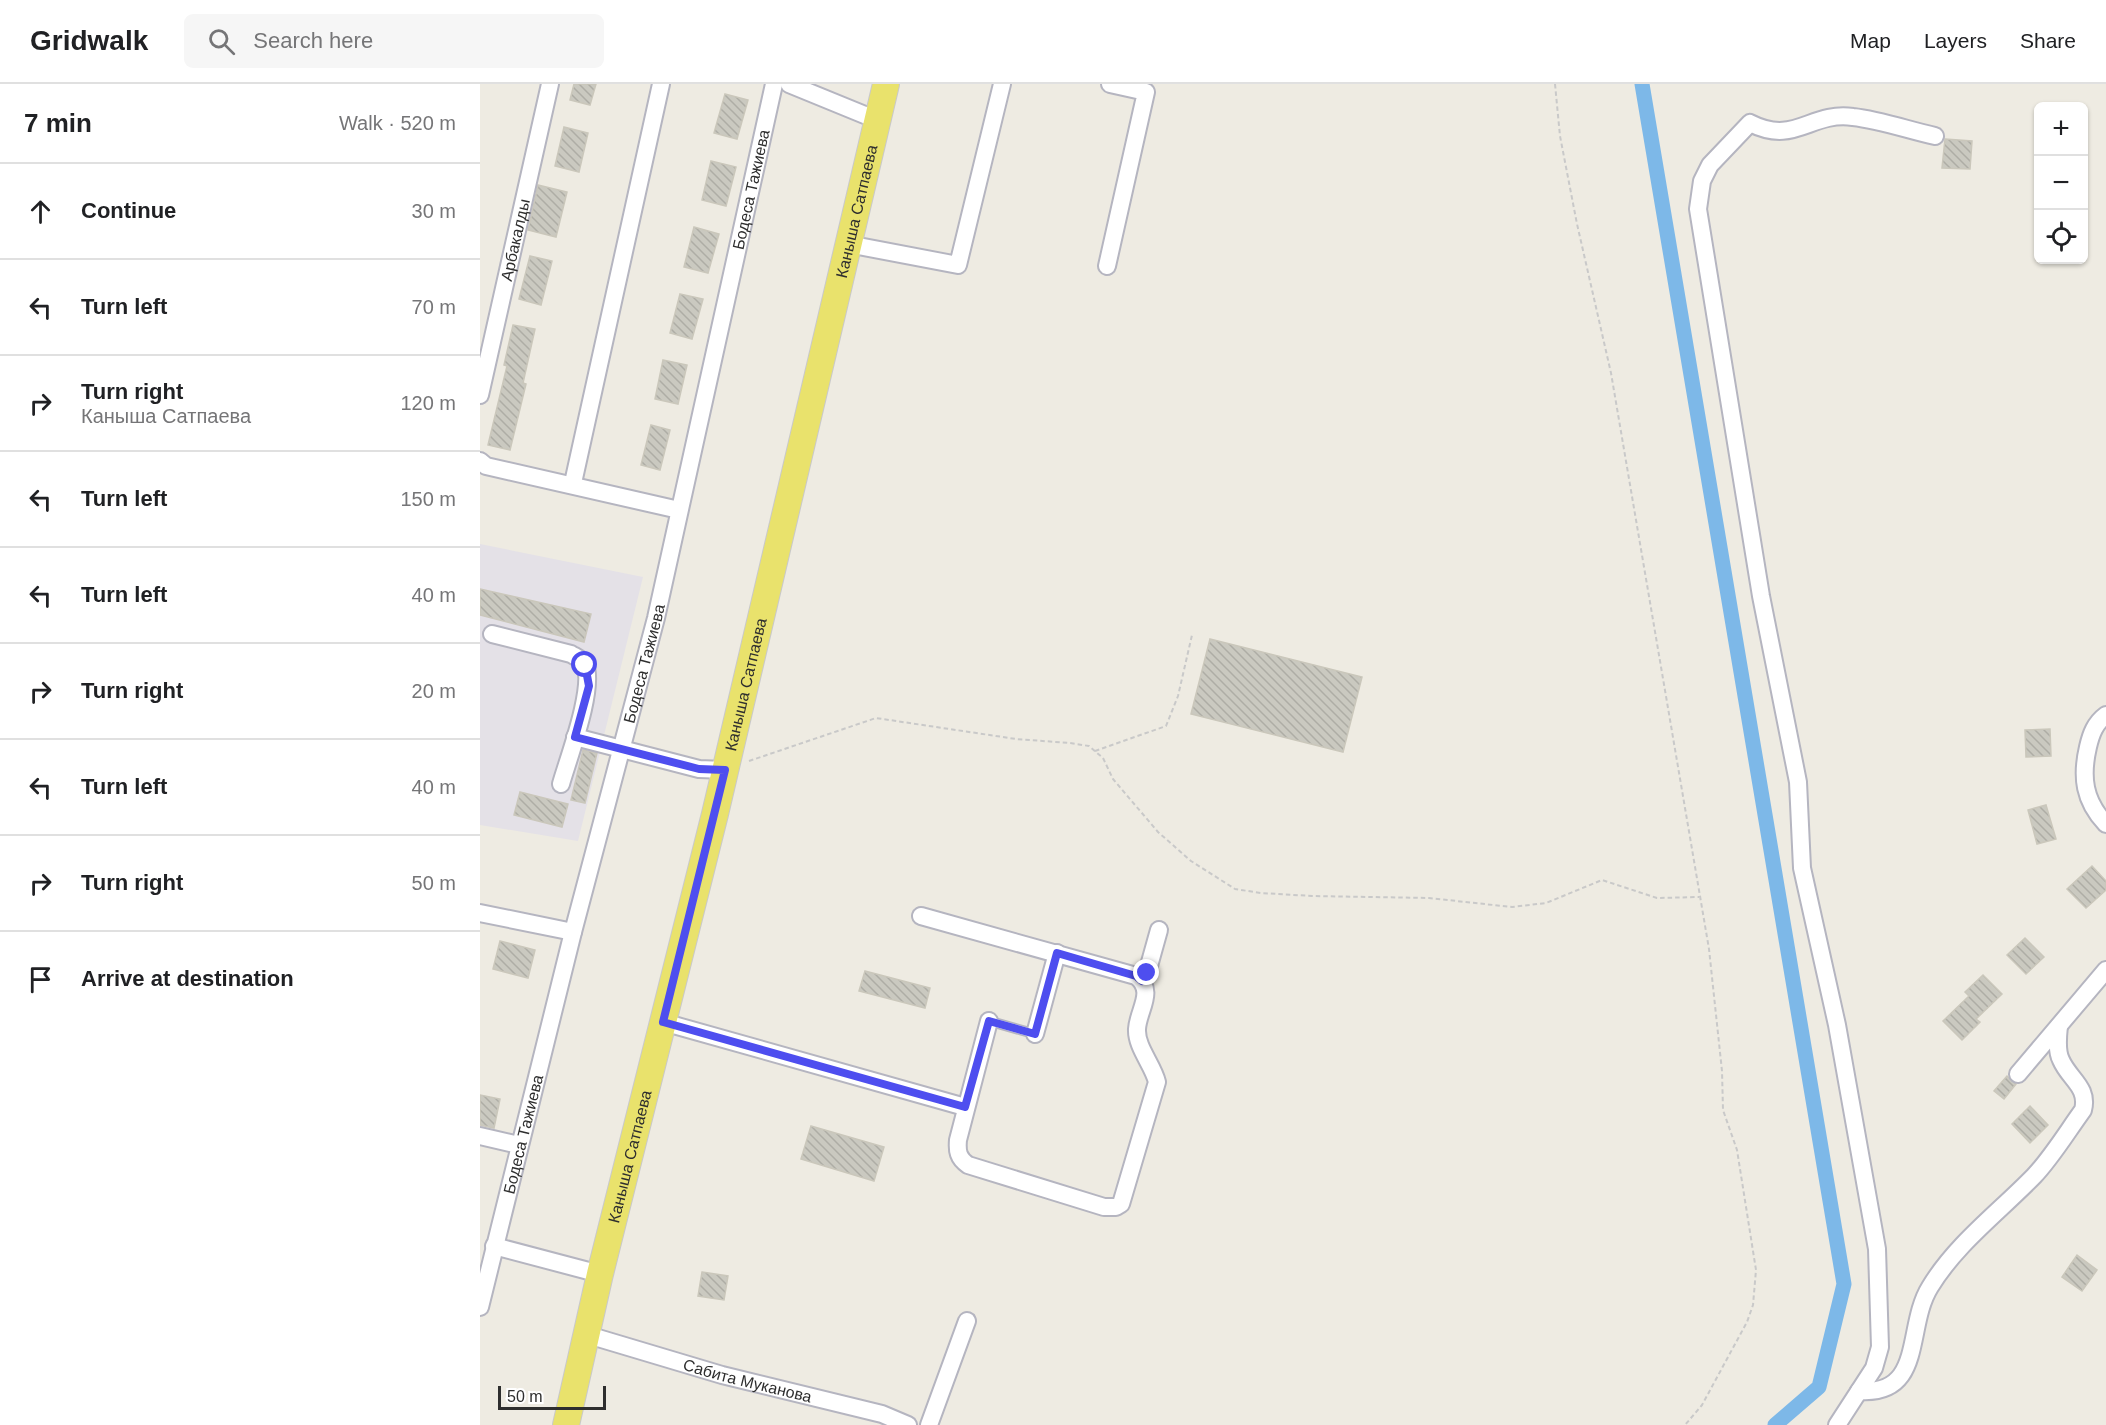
<!DOCTYPE html>
<html lang="en">
<head>
<meta charset="utf-8">
<style>
  body { margin:0; font-family:Helvetica,sans-serif; background:#f6f6f6; color:#202124 }
  .controls { position:absolute; right:18px; top:18px; display:grid; overflow:hidden; border-radius:9px; box-shadow:0 2px 4px #0004 }
  .controls button { width:54px; height:54px; display:grid; place-items:center; padding:0; border:0; border-bottom:2px solid #e0e0e0; background:#fff; color:#202124; font:30px sans-serif }
  .scale { position:absolute; left:18px; bottom:15px; width:108px; box-sizing:border-box; padding-left:6px; border:3px solid #2e2e2e; border-top:0; font-size:16px; line-height:21px; white-space:nowrap; color:#2e2e2e; -webkit-text-stroke:4px #fff; paint-order:stroke }
  .stop { position:absolute; width:18px; height:18px; margin:-14px; border:4px solid #4e4eef; border-radius:50%; background:#fff }
  .stop.end { background:#4e4eef; border-color:#fff; box-shadow:0 2px 6px #0008 }
  .list { margin:0; padding:0; list-style:none }
  h2 { display:flex; justify-content:space-between; align-items:center; height:78px; margin:0; padding:0 24px; font-size:26px }
  h2 small { font-size:20px; font-weight:400; color:#757577 }
  .list li { display:grid; grid-template-columns:39px 1fr auto; gap:18px; align-items:center; box-sizing:border-box; height:96px; padding:0 24px; border-top:2px solid #e0e0e0 }
  .list b { display:block; font-size:22px; white-space:nowrap }
  .list p { margin:0; font-size:20px; white-space:nowrap; color:#757577 }
  .list em { font-size:20px; font-style:normal; color:#757577 }
  .icon { flex:none; width:33px; height:33px; fill:none; stroke:currentColor; stroke-width:2; stroke-linecap:round; stroke-linejoin:round }
  .map { position:relative; flex:none; width:1626px; height:1341px; overflow:hidden }
  header { display:flex; align-items:center; gap:36px; box-sizing:border-box; height:84px; padding:0 30px; background:#fff; border-bottom:2px solid #e0e0e0 }
  header strong { font-size:28px }
  nav { display:flex; gap:33px; margin-inline-start:auto; font-size:21px }
  .search { width:420px; height:54px; background:#f6f6f6; display:flex; align-items:center; gap:15px; box-sizing:border-box; padding:0 21px; border-radius:9px; color:#757577; font-size:22px }
  main { display:flex }
  aside { flex:1; background:#fff }
  .map>svg:first-child { display:block }
  .industrial { fill:#e4e1e7 }
  .lines { fill:none; stroke-linecap:round; stroke-linejoin:round }
  .canal { stroke:#7db8e8; stroke-width:15 }
  .building { fill:url(#building-back-hatch); stroke:#cac7bb; stroke-width:1.5 }
  .lane-casing { stroke:#b5b5c0; stroke-width:11 }
  .street-casing { stroke:#b5b5c0; stroke-width:20 }
  .primary-casing { stroke:#c9c9c9; stroke-width:28 }
  .path { stroke:#c9c9c9; stroke-width:2; stroke-dasharray:4.5 3; stroke-linecap:butt }
  .lane { stroke:#fff; stroke-width:8 }
  .street { stroke:#fff; stroke-width:16 }
  .primary { stroke:#e9e26c; stroke-width:26 }
  .route { stroke:#4e4eef; stroke-width:8 }
  .labels { text-anchor:middle; dominant-baseline:central; stroke-width:6; stroke-linejoin:round; paint-order:stroke }
  .street-label { font-size:16px; fill:#2e2e2e; stroke:#fff }
</style>
</head>
<body>
<header>
<strong>Gridwalk</strong>
<div class="search"><svg class="icon" aria-label="search" viewBox="0 0 24 24"><circle cx="10" cy="10" r="6"/><path d="M15 15l6 6"/></svg>Search here</div>
<nav><a>Map</a><a>Layers</a><a>Share</a></nav>
</header>
<main>
<aside>
<h2>7 min<small>Walk · 520 m</small></h2>
<ul class="list">
<li><svg class="icon" aria-label="ahead" viewBox="0 0 24 24"><path d="M12 20V5M6 11l6-6 6 6"/></svg><div><b>Continue</b></div><em>30 m</em></li>
<li><svg class="icon" aria-label="left" viewBox="0 0 24 24"><path d="M17 20v-9H6M10 6l-5 5 5 5"/></svg><div><b>Turn left</b></div><em>70 m</em></li>
<li><svg class="icon" aria-label="right" viewBox="0 0 24 24"><path d="M7 20v-9h11M14 6l5 5-5 5"/></svg><div><b>Turn right</b><p>Каныша Сатпаева</p></div><em>120 m</em></li>
<li><svg class="icon" aria-label="left" viewBox="0 0 24 24"><path d="M17 20v-9H6M10 6l-5 5 5 5"/></svg><div><b>Turn left</b></div><em>150 m</em></li>
<li><svg class="icon" aria-label="left" viewBox="0 0 24 24"><path d="M17 20v-9H6M10 6l-5 5 5 5"/></svg><div><b>Turn left</b></div><em>40 m</em></li>
<li><svg class="icon" aria-label="right" viewBox="0 0 24 24"><path d="M7 20v-9h11M14 6l5 5-5 5"/></svg><div><b>Turn right</b></div><em>20 m</em></li>
<li><svg class="icon" aria-label="left" viewBox="0 0 24 24"><path d="M17 20v-9H6M10 6l-5 5 5 5"/></svg><div><b>Turn left</b></div><em>40 m</em></li>
<li><svg class="icon" aria-label="right" viewBox="0 0 24 24"><path d="M7 20v-9h11M14 6l5 5-5 5"/></svg><div><b>Turn right</b></div><em>50 m</em></li>
<li><svg class="icon" aria-label="arrive" viewBox="0 0 24 24"><path d="M6 21V4h12l-3 4 3 4H6"/></svg><div><b>Arrive at destination</b></div></li>
</ul>
</aside>
<div class="map">
<svg width="1626" height="1341" viewBox="0 0 1626 1341">
  <defs>
    <pattern id="building-back-hatch" width="6" height="6" patternUnits="userSpaceOnUse" patternTransform="scale(1.5)"><rect width="6" height="6" fill="#cac9c0"/><path d="M-1 5l2 2M0 0l6 6M5-1l2 2" fill="none" stroke="#aeada5"/></pattern>
  </defs>
  <rect width="100%" height="100%" fill="#eeebe2"/>
  <!-- industrial -->
  <path class="industrial" d="M0 460 163 493 98 757 0 741Z"/>
  <g class="lines">
    <!-- canal -->
    <path class="canal" d="M1162 0 1364 1200 1339 1303 1295 1341"/>
  </g>
  <!-- building -->
  <g class="building">
    <path d="M94 0H116L110 21 90 16Z"/>
    <path d="M245 10 268 16 257 55 234 49Z"/>
    <path d="M84 43 108 49 99 88 75 82Z"/>
    <path d="M1465 55 1492 57 1490 85 1462 84Z"/>
    <path d="M231 77 256 83 246 122 222 116Z"/>
    <path d="M58 101 87 108 76 153 48 146Z"/>
    <path d="M214 143 239 150 228 189 204 183Z"/>
    <path d="M50 172 72 177 61 221 39 215Z"/>
    <path d="M200 210 223 215 212 255 190 249Z"/>
    <path d="M33 241 55 245 43 299 46 300 30 366 8 361 27 282 24 281Z"/>
    <path d="M183 276 207 281 198 320 175 315Z"/>
    <path d="M171 341 190 346 180 386 161 381Z"/>
    <path d="M0 505 111 530 104 558 0 531Z"/>
    <path d="M730 555 882 593 863 668 711 630Z"/>
    <path d="M1570 645 1571 672 1546 673 1545 646Z"/>
    <path d="M103 666 117 669 105 719 91 716Z"/>
    <path d="M40 708 88 720 82 743 34 731Z"/>
    <path d="M1566 721 1576 755 1557 760 1548 726Z"/>
    <path d="M1612 782 1626 797V806L1606 824 1587 805Z"/>
    <path d="M1545 854 1564 873 1546 890 1527 871Z"/>
    <path d="M20 857 55 866 48 894 13 885Z"/>
    <path d="M385 887 450 904 445 924 379 907Z"/>
    <path d="M1503 891 1522 910 1496 935 1500 938 1482 956 1463 937 1489 912 1485 908Z"/>
    <path d="M1527 992 1536 1000 1524 1015 1514 1007Z"/>
    <path d="M0 1011 20 1015 14 1044 0 1041Z"/>
    <path d="M1550 1022 1568 1041 1550 1059 1532 1040Z"/>
    <path d="M331 1042 404 1063 394 1097 321 1075Z"/>
    <path d="M1597 1171 1617 1186 1602 1207 1582 1193Z"/>
    <path d="M222 1188 248 1192 244 1216 218 1212Z"/>
  </g>
  <g class="lines">
    <!-- lane casing -->
    <g class="lane-casing">
      <path id="lane" d="M509 937 555 950"/>
    </g>
    <!-- street casing -->
    <g class="street-casing">
      <g id="street">
        <path d="M309 0 397 36"/>
        <path d="M368 160 478 181 522 0"/>
        <path d="M627 182 666 8 630 0"/>
        <path id="s1" d="M0 311 70 0"/>
        <path d="M0 377 6 382 199 426"/>
        <path d="M93 399 181 0"/>
        <path d="M12 550 91 570C96 573 102 575 105 581 115 604 88 675 81 700"/>
        <path d="M1626 631C1615 639 1611 650 1608 663 1601 693 1604 717 1626 740"/>
        <path d="M95 653 219 685 245 686"/>
        <path d="M0 829 93 848"/>
        <path d="M441 832 656 892C676 907 658 926 657 945 656 963 673 981 677 998L641 1120 636 1123H624L488 1081C478 1074 477 1067 478 1056L509 937"/>
        <path d="M662 897 667 889 679 846"/>
        <path d="M183 938 485 1023"/>
        <path d="M555 950 577 869"/>
        <path d="M1538 990 1626 886"/>
        <path d="M0 1052 39 1061"/>
        <path d="M14 1162 120 1190"/>
        <path id="s2" d="M0 1223 93 848 176 534 294 0"/>
        <path id="s3" d="M108 1251 242 1291 402 1330 428 1341"/>
        <path d="M1379 1307C1445 1312 1425 1243 1450 1203 1476 1160 1519 1128 1554 1092 1572 1073 1587 1048 1603 1026 1609 1003 1589 995 1581 976 1576 966 1578 952 1579 942"/>
        <path d="M449 1341 487 1237"/>
        <path d="M1357 1341 1394 1284 1400 1263 1397 1165 1357 941 1322 784 1318 698 1281 512 1218 125 1222 97 1230 81 1270 39C1315 62 1330 27 1373 33 1400 36 1428 46 1455 52"/>
      </g>
    </g>
    <!-- primary casing -->
    <g class="primary-casing">
      <g id="primary">
        <path id="s4" d="M86 1341 120 1190 235 730 406 0"/>
      </g>
    </g>
    <!-- path -->
    <g class="path">
      <path d="M1075 0 1080 52 1097 140 1131 289 1229 865 1242 987 1243 1026 1257 1066 1276 1186 1273 1221 1267 1238 1222 1321 1205 1341"/>
      <path d="M615 667 686 642 698 612 712 551"/>
      <path d="M269 677 396 634 536 655 590 659 609 662 623 674 633 695 678 748 711 777 755 805 781 809 832 812 949 814 1032 823 1066 819 1122 796 1177 814 1219 813"/>
    </g>
    <!-- lane -->
    <use href="#lane" class="lane"/>
    <!-- street -->
    <use href="#street" class="street"/>
    <!-- primary -->
    <use href="#primary" class="primary"/>
  </g>
  <g class="lines">
    <!-- route -->
    <path class="route" d="M105 581 109 602 95 653 219 685 245 686 183 938 485 1023 509 937 555 950 577 869 656 892 662 897 667 889"/>
  </g>
  <g class="labels">
    <!-- street labels -->
    <g class="street-label">
      <text stroke="none"><textPath href="#s2" startOffset="1150">Бодеса Тажиева</textPath></text>
      <text stroke="none"><textPath href="#s4" startOffset="1248">Каныша Сатпаева</textPath></text>
      <text stroke="none"><textPath href="#s1" startOffset="159">Арбакалды</textPath></text>
      <text stroke="none"><textPath href="#s2" startOffset="664">Бодеса Тажиева</textPath></text>
      <text stroke="none"><textPath href="#s4" startOffset="762">Каныша Сатпаева</textPath></text>
      <text stroke="none"><textPath href="#s2" startOffset="178">Бодеса Тажиева</textPath></text>
      <text stroke="none"><textPath href="#s4" startOffset="276">Каныша Сатпаева</textPath></text>
      <text stroke="none"><textPath href="#s3" startOffset="166">Сабита Муканова</textPath></text>
    </g>
  </g>
</svg>
<div class="controls">
<button>+</button>
<button>−</button>
<button><svg class="icon" aria-label="locate" viewBox="0 0 24 24"><circle cx="12" cy="12" r="6"/><path d="M12 2v4M12 18v4M2 12h4M18 12h4"/></svg></button>
</div>
<div class="scale">50 m</div>
<div class="stop" style="left:105px;top:581px"></div>
<div class="stop end" style="left:667px;top:889px"></div>
</div>
</main>
</body>
</html>
